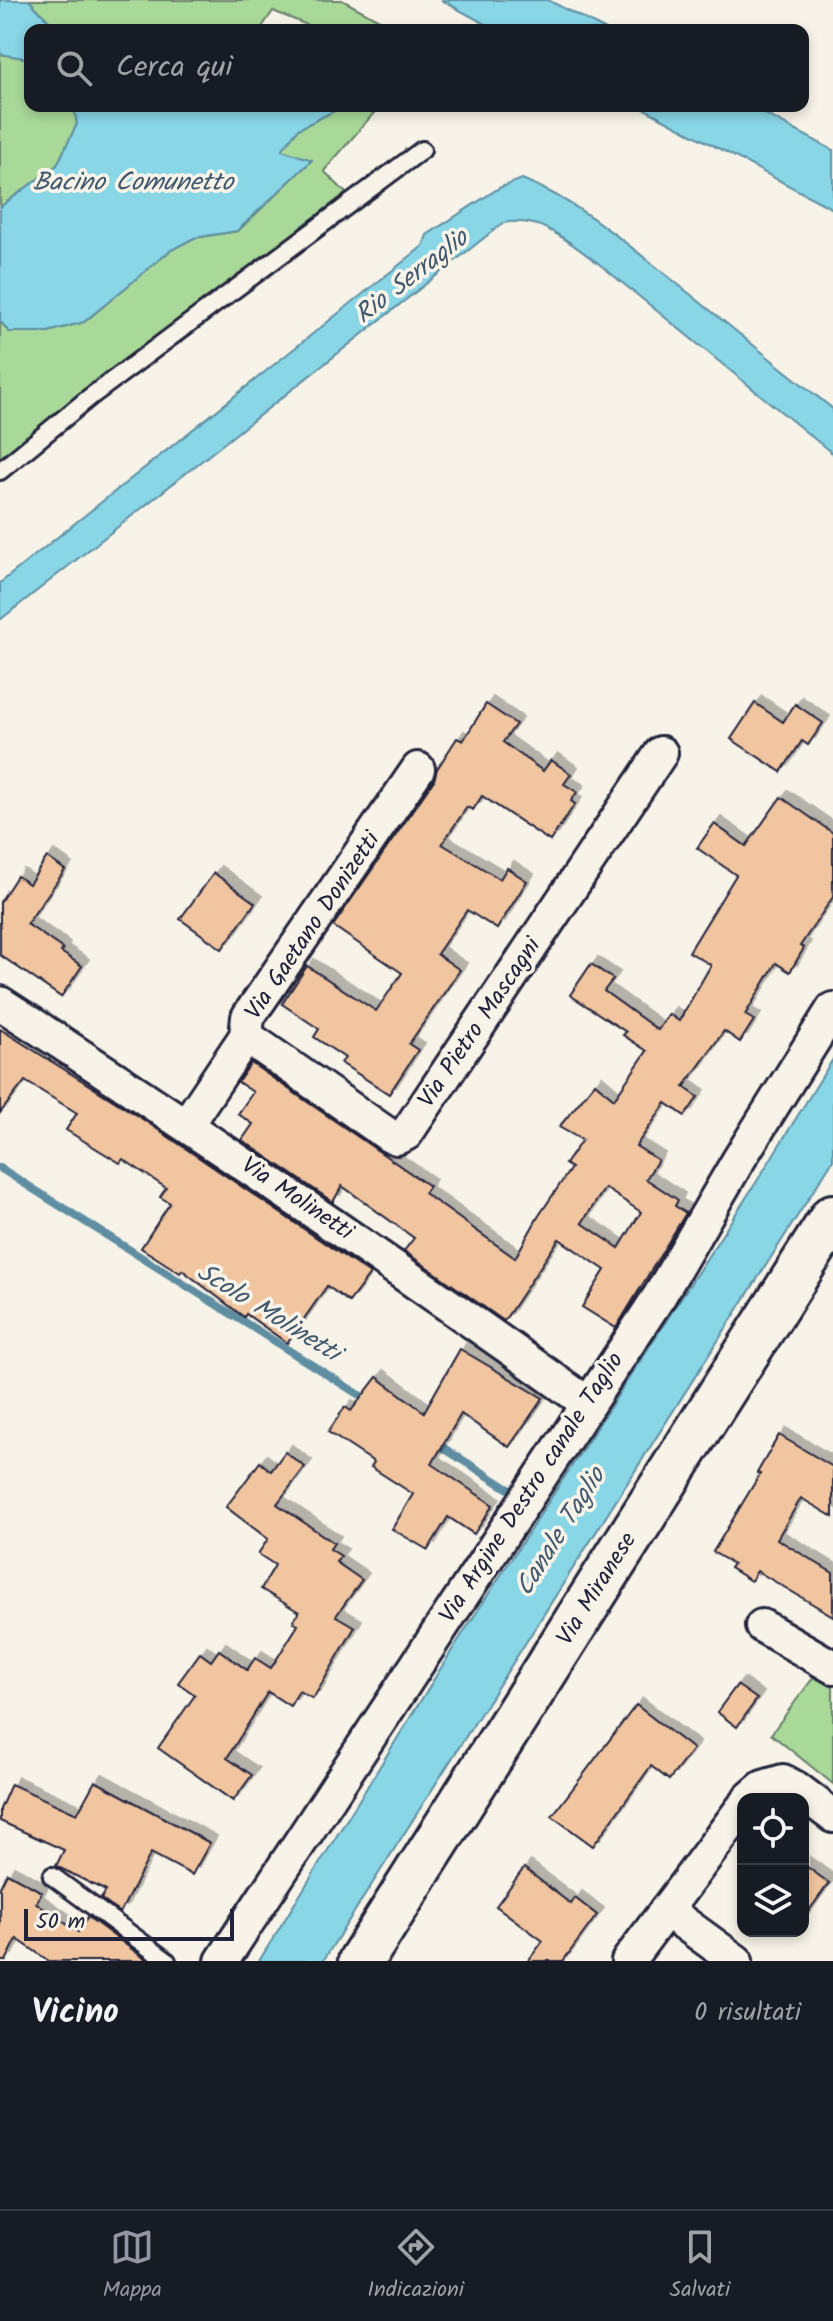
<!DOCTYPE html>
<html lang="it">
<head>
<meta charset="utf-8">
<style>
  body { margin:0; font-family:Kalam,sans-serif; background:#242831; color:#f1f3f6 }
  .controls { position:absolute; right:24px; bottom:24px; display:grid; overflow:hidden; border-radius:16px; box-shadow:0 4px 12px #0003 }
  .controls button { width:72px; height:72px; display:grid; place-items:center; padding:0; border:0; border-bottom:2px solid #363941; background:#171b24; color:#f1f3f6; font:40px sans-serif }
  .scale { position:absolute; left:24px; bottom:20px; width:210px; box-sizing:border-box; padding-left:8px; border:4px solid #22223b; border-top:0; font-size:22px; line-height:28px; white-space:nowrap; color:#22223b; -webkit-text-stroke:6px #f7f3e8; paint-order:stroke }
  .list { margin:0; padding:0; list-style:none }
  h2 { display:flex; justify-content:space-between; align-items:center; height:104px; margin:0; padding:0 32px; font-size:34px }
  h2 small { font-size:26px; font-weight:400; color:#9ea1a6 }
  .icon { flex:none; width:44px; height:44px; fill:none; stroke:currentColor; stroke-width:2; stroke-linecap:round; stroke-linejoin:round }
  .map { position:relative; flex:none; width:833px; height:1961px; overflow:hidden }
  .search { position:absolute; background:#171b24; box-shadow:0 4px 12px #0003; left:24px; right:24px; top:24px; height:88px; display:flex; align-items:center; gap:20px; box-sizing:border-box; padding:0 28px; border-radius:16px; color:#9ea1a6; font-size:30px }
  .sheet { height:248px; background:#171b24 }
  nav { display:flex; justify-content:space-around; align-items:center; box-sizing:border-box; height:112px; border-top:2px solid #363941; background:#171b24; font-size:22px; color:#9ea1a6 }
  nav a { display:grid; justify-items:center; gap:4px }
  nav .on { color:#9495a2 }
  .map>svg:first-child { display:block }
  .green { fill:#a9d999; stroke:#667e6a; stroke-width:2 }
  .water { fill:#88d6e6; stroke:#5f8ea2; stroke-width:2 }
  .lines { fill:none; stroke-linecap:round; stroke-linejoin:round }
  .stream { stroke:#5f8ea2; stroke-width:8 }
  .building { fill:#f0c5a0; stroke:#22223b; stroke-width:2; fill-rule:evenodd; filter:url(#shadow) }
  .service-casing { stroke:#22223b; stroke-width:22 }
  .minor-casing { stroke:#22223b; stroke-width:38 }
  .secondary-casing { stroke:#22223b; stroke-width:50 }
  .service { stroke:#f7f3e8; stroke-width:16 }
  .minor { stroke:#f7f3e8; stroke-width:32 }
  .secondary { stroke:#f7f3e8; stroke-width:44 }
  .labels { text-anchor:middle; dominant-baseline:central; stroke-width:7; stroke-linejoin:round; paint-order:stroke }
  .street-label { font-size:24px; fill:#22223b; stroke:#f7f3e8 }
  .water-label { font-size:26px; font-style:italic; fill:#41586e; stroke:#f7f3e8 }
</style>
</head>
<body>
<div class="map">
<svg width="833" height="1961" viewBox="0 0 833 1961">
  <defs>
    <filter id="shadow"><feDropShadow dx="7" dy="-7" stdDeviation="0" flood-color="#0004"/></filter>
  </defs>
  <rect width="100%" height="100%" fill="#f7f3e8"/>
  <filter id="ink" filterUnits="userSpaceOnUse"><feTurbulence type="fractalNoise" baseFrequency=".0125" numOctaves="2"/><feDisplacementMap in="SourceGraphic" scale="16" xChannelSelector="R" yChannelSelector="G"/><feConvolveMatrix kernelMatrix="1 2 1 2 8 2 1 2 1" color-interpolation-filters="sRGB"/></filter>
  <g filter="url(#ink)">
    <!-- green -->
    <g class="green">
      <path d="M29 0H342L398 30H319L273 11 260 30H57Z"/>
      <path d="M0 54 30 59V106H74L77 124 57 165 0 207Z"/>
      <path d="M344 106H357L374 113 324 171 346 193 80 396 0 462V321L9 332H48L84 322 171 250 194 238 238 231 311 161 281 150 298 129Z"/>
      <path d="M816 1674 833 1684V1784L771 1734Z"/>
    </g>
    <!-- water -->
    <g class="water">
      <path d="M0 0H29L57 30H30V59L0 54Z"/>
      <path d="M441 0H548L606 30H496Z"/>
      <path d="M74 106H344L298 129 282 150 312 160 237 231 194 238 171 250 84 322 48 332H9L0 321V207L57 165 77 124Z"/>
      <path d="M639 106H750L833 150V209Z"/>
      <path d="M522 179C578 201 628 245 675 282 727 324 780 367 833 409V454L598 263C568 242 543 216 503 223L0 620V583L423 246 427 235 499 188Z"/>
      <path d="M833 1059V1160L323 1961H259L454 1647 757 1181Z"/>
    </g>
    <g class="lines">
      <!-- stream -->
      <g class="stream">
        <path d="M0 1168 369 1401"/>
        <path d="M434 1442 515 1493"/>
      </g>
    </g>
    <!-- building -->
    <g class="building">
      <path d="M755 703 783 722 795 704 823 723 808 745 802 741 781 772 731 739Z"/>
      <path d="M486 704 516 724 503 742 543 771 551 760 571 774 564 784 577 792 571 801 575 804 550 841 482 796 473 810 467 807 442 844 500 879 507 868 527 881 497 929 467 910 437 954 460 970 409 1044 418 1050 389 1094 341 1063 345 1058 314 1037 319 1029 282 1004 307 966 376 1011 402 973 333 926 434 780 437 769 457 738 463 741Z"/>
      <path d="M781 797 833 833V897L800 946 804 948 790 972 776 963 745 1015 754 1020 740 1042 724 1031 684 1087 698 1097 685 1116 666 1103 636 1146 658 1160 646 1179 678 1200 675 1206 686 1213 616 1328 582 1307 605 1270 559 1239 504 1321 404 1251 414 1238 342 1186 333 1202 242 1140 253 1124 238 1114 253 1092 238 1082 251 1063 429 1186 424 1193 515 1258 538 1217 571 1168 565 1164 582 1140 559 1127 595 1083 614 1099 647 1051 623 1035 626 1032 570 995 591 964 613 979 604 991 658 1030 669 1014 679 1021 711 965 689 952 736 875 697 848 714 824 746 846ZM605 1188 641 1212 619 1248 582 1223Z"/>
      <path d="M47 857 65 870 27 924 63 949 61 952 82 966 61 997 0 955V902L17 876 29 884Z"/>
      <path d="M214 873 255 903 222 949 180 919Z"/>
      <path d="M0 1029 138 1116 370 1274 349 1302 327 1286 287 1343 246 1314 244 1317 182 1270 180 1273 141 1248 170 1203 160 1197 166 1188 123 1159 120 1163 66 1130 77 1113 25 1081 0 1113Z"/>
      <path d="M460 1349 543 1398 509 1447 461 1414 432 1464 493 1505 474 1534 448 1517 428 1550 392 1529 413 1494 371 1467 374 1462 328 1432 345 1407 351 1411 377 1377 424 1412Z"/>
      <path d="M779 1435 833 1467V1517L801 1498 777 1539 833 1573V1616L757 1571 751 1581 730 1568 733 1564 713 1552 760 1474 757 1473Z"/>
      <path d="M285 1452 305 1467 277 1504 334 1543 330 1549 341 1556 336 1562 362 1580 336 1616 355 1627 313 1699 299 1691 290 1706 268 1692 227 1758 252 1775 233 1801 158 1748 195 1695 178 1683 200 1653 211 1661 219 1650 247 1670 255 1658 271 1668 298 1625 293 1622 299 1612 261 1589 275 1565 258 1554 268 1539 226 1507 260 1462 271 1471Z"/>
      <path d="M737 1685 757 1699 737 1727 717 1712Z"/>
      <path d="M636 1705 693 1749 669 1780 651 1766 593 1846 552 1816Z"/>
      <path d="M95 1781 210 1843 192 1875 151 1853 120 1913 101 1899 106 1891 56 1866 64 1850 0 1821V1809L11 1784 77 1814Z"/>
      <path d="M803 1864 829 1883 803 1919Z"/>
      <path d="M524 1868 571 1904 575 1898 597 1915 563 1961H528L543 1941 496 1906Z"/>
      <path d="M7 1873 42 1892 36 1903 78 1932 88 1917 148 1961H49L17 1939 6 1961H0V1887Z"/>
    </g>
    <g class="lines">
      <!-- service casing -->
      <g class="service-casing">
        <g id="service">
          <path d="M0 471 90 397 422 150"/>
          <path d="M52 1876 167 1961"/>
        </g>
      </g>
      <!-- minor casing -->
      <g class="minor-casing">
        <g id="minor">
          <path d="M0 1003C199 1132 394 1265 587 1403"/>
          <path d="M246 1036 390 1136 397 1138 406 1134 661 753"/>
          <path d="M187 1124 246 1036 248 1017 418 769"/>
          <path d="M762 1626 833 1667"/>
          <path d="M749 1799 763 1787 783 1781 796 1788 833 1816"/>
          <path d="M666 1910 736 1961"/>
          <path d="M222 1961 660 1295 738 1161 833 1009"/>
          <path d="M628 1961 743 1807"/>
        </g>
      </g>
      <!-- secondary casing -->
      <g class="secondary-casing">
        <path id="secondary" d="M361 1961 833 1217"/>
      </g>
      <!-- service -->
      <use href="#service" class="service"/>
      <!-- minor -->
      <use href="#minor" class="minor"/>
      <!-- secondary -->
      <use href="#secondary" class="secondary"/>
    </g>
  </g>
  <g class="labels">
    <!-- street labels -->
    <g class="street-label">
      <text transform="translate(313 926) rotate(-56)">Via Gaetano Donizetti</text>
      <text transform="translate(480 1023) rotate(-56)">Via Pietro Mascagni</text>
      <text transform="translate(297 1199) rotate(34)">Via Molinetti</text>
      <text transform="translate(532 1488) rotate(-57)">Via Argine Destro canale Taglio</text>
      <text transform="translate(597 1589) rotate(-58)">Via Miranese</text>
    </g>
    <!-- water labels -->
    <g class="water-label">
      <text x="133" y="183">Bacino Comunetto</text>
      <text transform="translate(412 277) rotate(-38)">Rio Serraglio</text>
      <text transform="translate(268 1313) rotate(32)">Scolo Molinetti</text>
      <text transform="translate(561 1532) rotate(-58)">Canale Taglio</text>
    </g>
  </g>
</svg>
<div class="controls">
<button><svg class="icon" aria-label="locate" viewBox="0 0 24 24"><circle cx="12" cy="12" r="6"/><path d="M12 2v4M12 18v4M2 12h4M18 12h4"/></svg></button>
<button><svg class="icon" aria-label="layers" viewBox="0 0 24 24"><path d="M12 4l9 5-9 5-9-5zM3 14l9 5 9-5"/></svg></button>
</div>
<div class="scale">50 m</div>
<div class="search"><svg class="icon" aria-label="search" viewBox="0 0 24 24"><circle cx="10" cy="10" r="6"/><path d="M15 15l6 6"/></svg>Cerca qui</div>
</div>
<section class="sheet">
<h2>Vicino<small>0 risultati</small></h2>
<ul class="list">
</ul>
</section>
<nav>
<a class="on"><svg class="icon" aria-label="map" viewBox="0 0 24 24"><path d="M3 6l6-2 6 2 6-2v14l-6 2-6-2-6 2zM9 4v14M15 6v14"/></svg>Mappa</a>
<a><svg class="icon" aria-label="directions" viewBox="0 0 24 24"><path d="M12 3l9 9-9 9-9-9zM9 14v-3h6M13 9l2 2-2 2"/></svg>Indicazioni</a>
<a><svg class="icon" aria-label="saved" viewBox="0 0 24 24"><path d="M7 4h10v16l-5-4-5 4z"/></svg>Salvati</a>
</nav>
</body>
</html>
